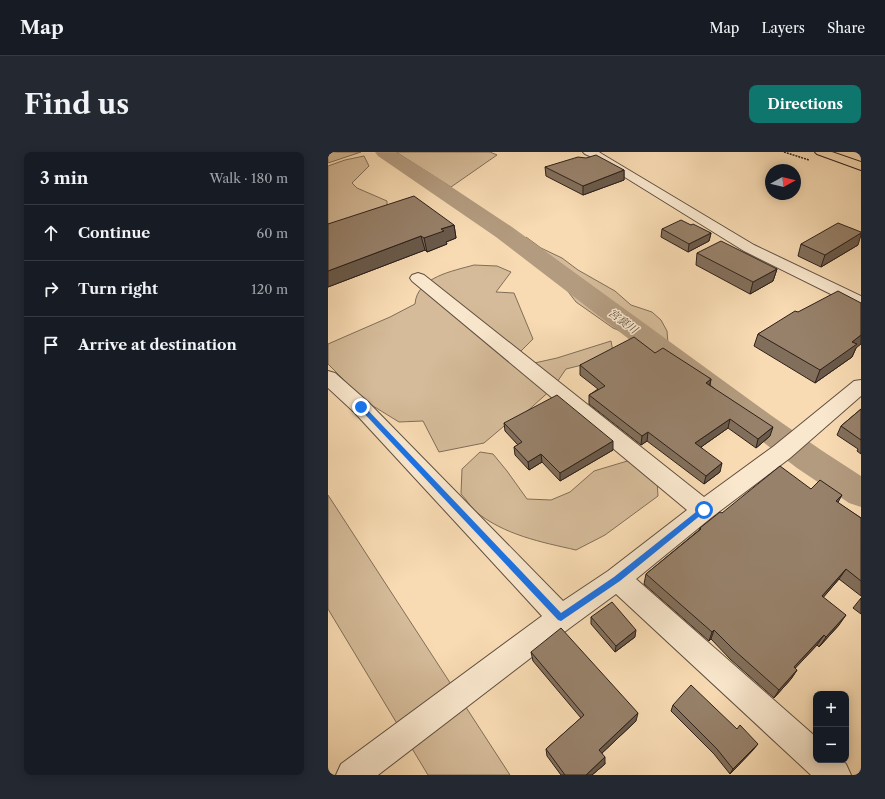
<!DOCTYPE html>
<html lang="en">
<head>
<meta charset="utf-8">
<style>
  body { margin:0; font-family:"Libre Caslon Text","Noto Serif JP",serif; background:#242831; color:#f1f3f6 }
  .controls { position:absolute; right:12px; bottom:12px; display:grid; overflow:hidden; border-radius:8px; box-shadow:0 2px 10px #0003 }
  .controls button { width:36px; height:36px; display:grid; place-items:center; padding:0; border:0; border-bottom:1px solid #363941; background:#171b24; color:#f1f3f6; font:20px sans-serif }
  .compass { position:absolute; left:437px; top:12px; width:36px; height:36px; border-radius:50%; background:#171b24; box-shadow:0 2px 10px #0003; rotate:82deg }
  .stop { position:absolute; width:12px; height:12px; margin:-9px; border:3px solid #1a73e8; border-radius:50%; background:#fff }
  .stop.end { background:#1a73e8; border-color:#fff; box-shadow:0 1px 4px #0008 }
  .list { margin:0; padding:0; list-style:none }
  h2 { display:flex; justify-content:space-between; align-items:center; height:52px; margin:0; padding:0 16px; font-size:17px }
  h2 small { font-size:13px; font-weight:400; color:#9ea1a6 }
  .list li { display:grid; grid-template-columns:26px 1fr auto; gap:12px; align-items:center; box-sizing:border-box; height:56px; padding:0 16px; border-top:1px solid #363941 }
  .list b { display:block; font-size:15px; white-space:nowrap }
  .list em { font-size:13px; font-style:normal; color:#9ea1a6 }
  .icon { flex:none; width:22px; height:22px; fill:none; stroke:currentColor; stroke-width:2; stroke-linecap:round; stroke-linejoin:round }
  .map { position:relative; flex:none; width:533px; height:623px; overflow:hidden; border-radius:8px }
  header { display:flex; align-items:center; gap:24px; box-sizing:border-box; height:56px; padding:0 20px; background:#171b24; border-bottom:1px solid #363941 }
  header strong { font-size:19px }
  nav { display:flex; gap:22px; margin-inline-start:auto; font-size:14px }
  .intro { display:flex; align-items:center; justify-content:space-between; box-sizing:border-box; height:96px; padding:0 24px }
  h1 { margin:0; font-size:28px }
  .button { padding:10px 18px; border-radius:8px; background:#0f766e; color:#fff; font-size:14px; font-weight:700 }
  main { display:flex; gap:24px; padding:0 24px }
  aside { flex:1; background:#171b24; border-radius:8px; box-shadow:0 2px 10px #0003 }
  .map>svg:first-child { display:block }
  .green { fill:#d5bb99; stroke:#816e5a }
  .lines { fill:none; stroke-linecap:round; stroke-linejoin:round }
  .river { fill:#b39b7f; fill-rule:evenodd }
  .minor-casing { stroke:#604f41; stroke-width:2 }
  .highway-casing { stroke:#2d201b; stroke-width:2 }
  .path { stroke:#2d201b; stroke-width:1.5; stroke-dasharray:2 1; stroke-linecap:butt }
  .minor { fill:#fae8ce; fill-rule:evenodd }
  .highway { fill:#f8dbb3; fill-rule:evenodd }
  .wall { fill:#826f5b; stroke:#2d201b }
  .shaded-wall { fill:#6a5a4a; stroke:#2d201b }
  .building { fill:#97816a; stroke:#2d201b }
  .route { fill:#1a73e8 }
  .labels { text-anchor:middle; stroke-width:3; stroke-linejoin:round; paint-order:stroke }
  .far-water-label { font-size:11px; font-style:italic; fill:#5c4b3e; stroke:#fae8ce }
</style>
</head>
<body>
<header>
<strong>Map</strong>
<nav><a>Map</a><a>Layers</a><a>Share</a></nav>
</header>
<div class="intro"><h1>Find us</h1><a class="button">Directions</a></div>
<main>
<aside>
<h2>3 min<small>Walk · 180 m</small></h2>
<ul class="list">
<li><svg class="icon" aria-label="ahead" viewBox="0 0 24 24"><path d="M12 20V5M6 11l6-6 6 6"/></svg><div><b>Continue</b></div><em>60 m</em></li>
<li><svg class="icon" aria-label="right" viewBox="0 0 24 24"><path d="M7 20v-9h11M14 6l5 5-5 5"/></svg><div><b>Turn right</b></div><em>120 m</em></li>
<li><svg class="icon" aria-label="arrive" viewBox="0 0 24 24"><path d="M6 21V4h12l-3 4 3 4H6"/></svg><div><b>Arrive at destination</b></div></li>
</ul>
</aside>
<div class="map">
<svg width="533" height="623" viewBox="0 0 533 623">
  <rect width="100%" height="100%" fill="#f8dbb3"/>
  <filter id="stains"><feTurbulence type="fractalNoise" baseFrequency=".005" numOctaves="4"/><feColorMatrix values="0 0 0 0 .2 0 0 0 0 .09 0 0 0 0 .02 0 0 0 .5 -.17"/></filter>
  <radialGradient id="worn" r=".72"><stop offset=".6" stop-color="#630" stop-opacity="0"/><stop offset="1" stop-color="#630" stop-opacity=".3"/></radialGradient>
  <path class="green" d="M0,0H33L0,11Z
    M68,0H162L169,3L123,35Z
    M36,4L41,14L24,31L29,36L59,49V58L0,77V14L17,8Z
    M198,85L213,96L234,106L250,118L287,139L303,153L324,160L333,168L339,179L340,191L314,188L285,176L248,150L225,120L185,97Z
    M146,113L169,114L183,120L168,140L186,141L205,187L191,201L202,212L229,206L283,189L286,205L238,217L225,236L195,263L182,269L156,291L111,300L95,269L71,270L37,249L0,212V192L62,165L87,152C89,125 125,119 146,113Z
    M152,300L165,302L179,319L199,347L223,348L242,340L266,319L306,307L329,328L330,344L277,383L248,398C213,390 176,383 147,359C142,354 138,347 133,342L134,317Z
    M0,343L182,623H100L0,457Z"/>
  <g class="lines">
    <path class="river" d="M47,0H68L107,24L184,75L444,264L493,298L533,324V355L521,351L469,316L168,85L50,4Z"/>
    <g class="minor-casing">
      <path id="minor" d="M255,0H271L274,2L426,93L533,144V155L527,154L416,99L266,6L257,2Z
        M90,121L96,123L376,345L446,294L526,229L533,228V244L462,306L384,365L308,427L488,585V608H514L518,612L523,623H483L288,442L243,475L50,623H8L13,612L214,464L26,260L0,236V219L7,221L40,250L235,449L280,419L359,358L84,129L82,126L84,123Z"/>
    </g>
    <g class="highway-casing">
      <path id="highway" d="M487,0H504L533,10V18L489,2Z"/>
    </g>
    <path class="path" d="M456,0L481,8"/>
    <use href="#minor" class="minor"/>
    <use href="#highway" class="highway"/>
  </g>
  <path class="wall" d="M217,15L296,18V28L255,43L218,24Z
    M0,72L126,73L128,86L118,90L119,92L99,100L97,98L0,135Z
    M363,73L383,81L381,89L360,100L333,85L334,77Z
    M473,92L530,93L493,115L470,104Z
    M369,101L449,117L445,129L422,142L368,113Z
    M470,160L528,196L524,205L487,231L426,194L430,182Z
    M327,201L383,227L382,233L442,284L428,296L400,276L373,295L392,320L376,332L319,289L313,293L261,252V243L270,237L252,223V213Z
    M533,257V302L529,299L530,297L509,283L513,274Z
    M176,271L285,298L232,329L214,310L201,318L187,303L186,295L190,293L177,279Z
    M483,337L510,351L533,366V444L511,427L495,445L511,473L491,495L489,493L467,516L469,518L463,527L446,546L402,507L383,487L381,489L316,432L318,422L371,378L372,376L394,361Z
    M533,446V462L525,456Z
    M263,465L307,485L287,500L263,472Z
    M203,500L308,569L274,601L277,612L264,623H233L219,604L218,597L253,566L205,509Z
    M345,553L426,597L402,622L386,602L343,559Z"/>
  <path class="shaded-wall" d="M296,18V28L255,43V34Z
    M126,73L128,86L118,90L119,92L99,100L96,86L113,77Z
    M383,81L381,89L360,100L361,92Z
    M533,81V83L530,93L493,115L497,103Z
    M93,84L97,98L0,135V119Z
    M449,117L445,129L422,142L425,130Z
    M533,183V192L528,196L524,205L487,231L492,218L524,190Z
    M383,227L381,236L378,231Z
    M402,267L400,276L366,300L367,291Z
    M445,275L442,284L428,296L430,287Z
    M320,280L319,289L313,293L314,284Z
    M285,289V298L232,329V321Z
    M213,302L214,310L201,318L200,310Z
    M394,311L392,320L376,332L378,324Z
    M514,343L508,354V349Z
    M518,417L511,427L488,454L494,444Z
    M518,463L511,473L491,495L498,485Z
    M308,478L307,485L287,500L288,494Z
    M386,478L383,487L381,489L384,480Z
    M496,483L489,493L460,524L466,515Z
    M469,518L463,527L446,546L451,538Z
    M310,561L308,569L271,604V598Z
    M430,592L426,597L402,622L405,617Z
    M277,605V612L264,623H258Z"/>
  <path class="building" d="M268,3L296,18L255,34L217,15L250,5L258,6Z
    M86,44L126,73L113,77L116,79L96,86L93,84L0,119V72Z
    M353,68L363,73L365,72L383,81L361,92L334,77Z
    M510,71L533,80V81L497,103L473,92Z
    M393,89L449,117L425,130L369,101Z
    M510,139L533,151V183L524,190L529,192L492,218L430,182L467,159L470,160Z
    M306,185L327,201L335,196L383,227L378,231L445,275L430,287L402,267L367,291L394,311L378,324L320,280L314,284L261,243L277,234L252,213Z
    M229,243L285,289L232,321L213,302L200,310L186,295L194,290L176,271Z
    M533,257V288L513,274Z
    M452,314L483,337L492,328L514,343L508,349L533,366V429L518,417L494,444L518,463L498,485L496,483L466,515L469,518L451,538L406,498L386,478L384,480L318,422L373,377L372,376L392,360L394,361Z
    M284,450L308,478L288,494L263,465Z
    M233,476L310,561L271,598L277,605L258,623H237L218,597L256,563L203,500Z
    M363,533L409,577L412,573L430,592L405,617L389,597L345,553Z"/>
  <path class="route" d="M31,253H35L233,461L286,425L373,356L376,355L379,358L292,429L233,469L230,468L31,256Z"/>
  <g class="labels">
    <g class="far-water-label">
      <text transform="translate(295 169) rotate(37)" y="4">宮裏川</text>
    </g>
  </g>
  <rect width="100%" height="100%" filter="url(#stains)"/>
  <rect width="100%" height="100%" fill="url(#worn)"/>
</svg>
<div class="controls">
<button>+</button>
<button>−</button>
</div>
<svg class="compass" viewBox="-18 -18 36 36"><path d="M0-13l5 13h-10z" fill="#e53935"/><path d="M0 13l5-13h-10z" fill="#9ea1a6"/></svg>
<div class="stop" style="left:376px;top:358px"></div>
<div class="stop end" style="left:33px;top:255px"></div>
</div>
</main>
</body>
</html>
